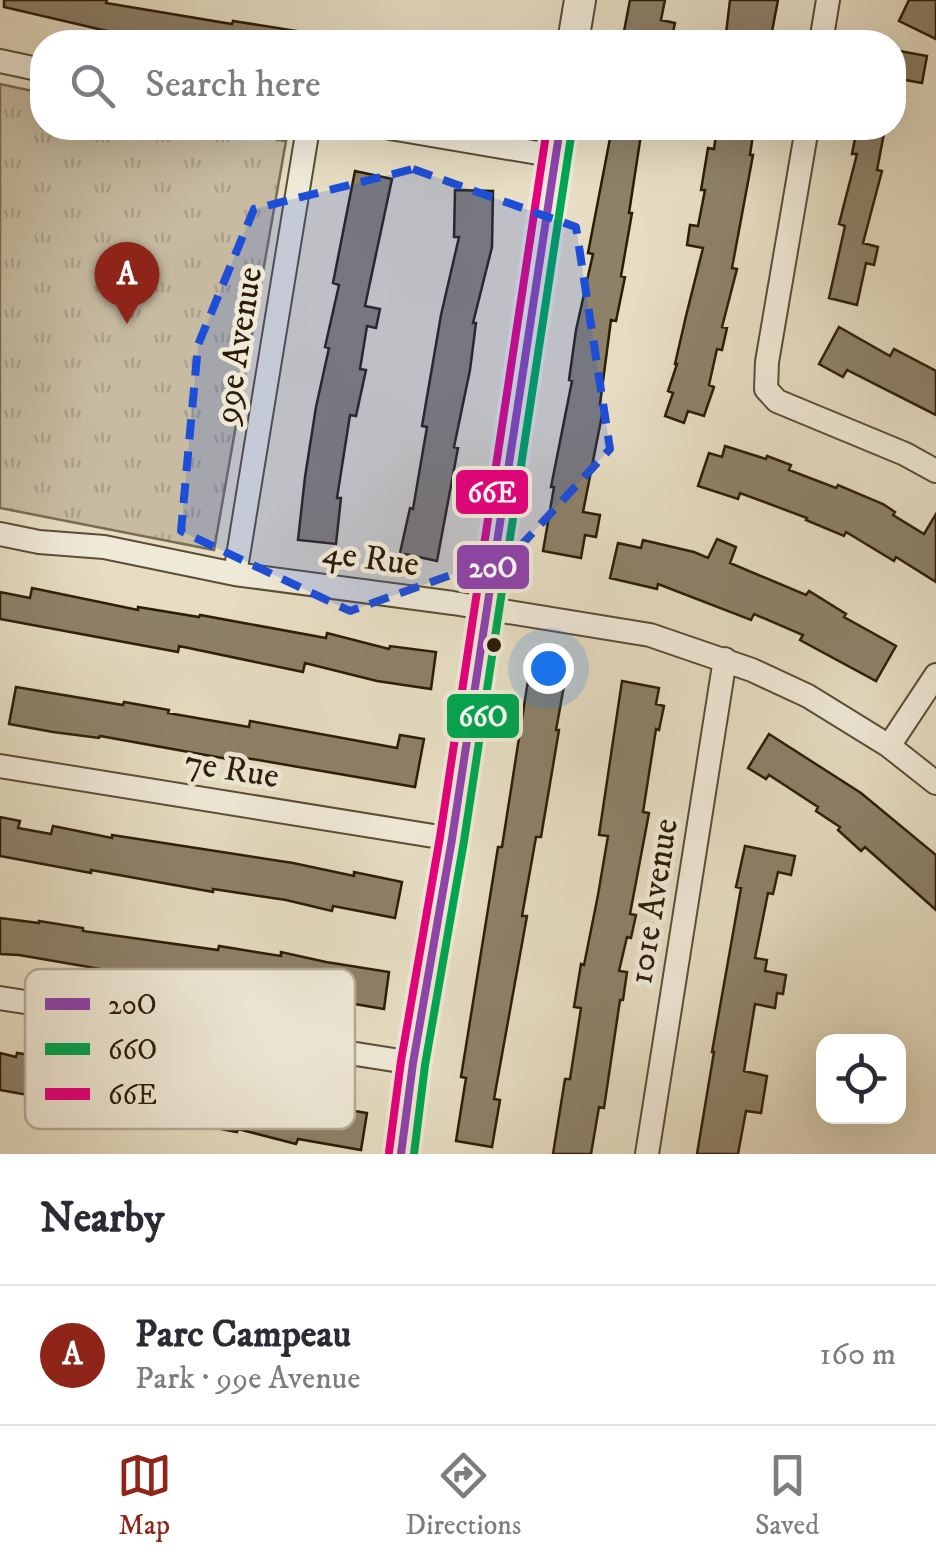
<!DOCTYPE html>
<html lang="en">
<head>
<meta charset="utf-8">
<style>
  body { margin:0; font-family:"IM FELL DW Pica",serif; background:#f7f7f7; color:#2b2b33 }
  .controls { position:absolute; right:30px; bottom:30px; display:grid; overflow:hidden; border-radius:20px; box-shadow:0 10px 40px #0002 }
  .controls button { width:90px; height:90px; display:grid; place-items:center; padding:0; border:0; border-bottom:2px solid #e1e1e2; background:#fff; color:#2b2b33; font:50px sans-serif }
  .you { position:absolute; left:548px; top:668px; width:35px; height:35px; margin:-25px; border:8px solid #fff; border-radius:50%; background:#1a73e8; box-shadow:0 0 0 15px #1a73e833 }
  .badge { display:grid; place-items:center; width:65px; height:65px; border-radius:50%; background:#8f2418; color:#fff; font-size:32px; font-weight:700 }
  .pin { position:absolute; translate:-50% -82px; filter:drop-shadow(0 2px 5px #0008) }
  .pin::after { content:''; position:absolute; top:52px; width:35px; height:30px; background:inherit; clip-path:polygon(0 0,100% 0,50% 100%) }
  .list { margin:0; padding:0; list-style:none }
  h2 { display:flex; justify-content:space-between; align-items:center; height:130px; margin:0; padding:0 40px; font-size:42px }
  h2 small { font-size:32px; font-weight:400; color:#7c7c81 }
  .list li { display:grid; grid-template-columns:65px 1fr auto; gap:30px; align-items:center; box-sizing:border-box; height:140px; padding:0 40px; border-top:2px solid #e1e1e2 }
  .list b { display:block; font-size:38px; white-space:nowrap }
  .list p { margin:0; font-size:32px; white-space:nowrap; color:#7c7c81 }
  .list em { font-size:32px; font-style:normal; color:#7c7c81 }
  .icon { flex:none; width:55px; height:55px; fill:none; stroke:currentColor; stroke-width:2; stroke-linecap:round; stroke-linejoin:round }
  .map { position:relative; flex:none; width:936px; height:1154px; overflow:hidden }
  .search { position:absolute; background:#fff; box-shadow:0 10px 40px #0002; left:30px; right:30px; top:30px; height:110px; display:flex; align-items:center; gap:25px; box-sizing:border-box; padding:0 35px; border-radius:40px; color:#7c7c81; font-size:38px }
  .sheet { height:270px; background:#fff }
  nav { display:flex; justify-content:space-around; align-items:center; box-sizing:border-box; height:140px; border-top:2px solid #e1e1e2; background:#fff; font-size:28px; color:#7c7c81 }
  nav a { display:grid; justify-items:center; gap:5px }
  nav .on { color:#8f2418 }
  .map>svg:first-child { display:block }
  .park { fill:url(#park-tufts); stroke:#7a6c55; stroke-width:2.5 }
  .building { fill:#8d8169; stroke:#2d1d08; stroke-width:2.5 }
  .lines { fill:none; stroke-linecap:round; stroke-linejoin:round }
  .minor-casing { stroke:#5b4d36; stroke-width:26 }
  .tertiary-casing { stroke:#5b4d36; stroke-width:34 }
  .minor { stroke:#efe9d7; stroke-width:22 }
  .tertiary { stroke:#efe9d7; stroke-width:30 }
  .bus-1-casing { stroke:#efe9d7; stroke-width:15 }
  .bus-2-casing { stroke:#efe9d7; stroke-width:15 }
  .bus-3-casing { stroke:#efe9d7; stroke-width:15 }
  .bus-1 { stroke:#8e44ad; stroke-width:8 }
  .bus-2 { stroke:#00a651; stroke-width:8 }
  .bus-3 { stroke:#e5007d; stroke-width:8 }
  .marked { fill:#1d4ed8; fill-opacity:0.2; stroke:#1d4ed8; stroke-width:8; stroke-dasharray:20 12; stroke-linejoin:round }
  .bus-dot { fill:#2d1d08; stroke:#efe9d7; stroke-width:4 }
  .labels { text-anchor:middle; stroke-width:9; stroke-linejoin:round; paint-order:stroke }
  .street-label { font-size:35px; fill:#2d1d08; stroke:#efe9d7 }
  .key { fill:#efe9d7; stroke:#b5ac99; stroke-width:2.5 }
  .key-label { font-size:28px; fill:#2d1d08 }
  .line-badge { stroke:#efe9d7; stroke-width:4 }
  .badge-label { font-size:28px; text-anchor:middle; font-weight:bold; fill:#fff }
</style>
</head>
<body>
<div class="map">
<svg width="936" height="1154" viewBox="0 0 936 1154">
  <defs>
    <pattern id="park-tufts" width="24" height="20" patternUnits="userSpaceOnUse" patternTransform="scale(2.5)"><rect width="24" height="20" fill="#c7bca2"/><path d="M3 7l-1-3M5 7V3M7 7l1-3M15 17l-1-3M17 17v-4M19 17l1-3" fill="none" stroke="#aba18a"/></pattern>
  </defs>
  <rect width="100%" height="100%" fill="#e6ddc2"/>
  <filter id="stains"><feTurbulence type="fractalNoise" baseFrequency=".002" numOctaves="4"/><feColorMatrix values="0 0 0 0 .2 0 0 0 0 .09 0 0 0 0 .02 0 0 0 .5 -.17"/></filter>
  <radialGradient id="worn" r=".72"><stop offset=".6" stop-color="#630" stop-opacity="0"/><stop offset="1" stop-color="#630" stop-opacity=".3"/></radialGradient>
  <path class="park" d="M0,84L42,93V128H218L286,141L214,550L0,508Z"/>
  <path class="building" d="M4,0H107L106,3L232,24L233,21L303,32V42H119L120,34L4,7Z
    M630,0H665L661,20L675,23L671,42H622Z
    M730,0H778L770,42H725Z
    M909,0H936V39L899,21Z
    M894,50L927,56L922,83L894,78Z
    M612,128H642L629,213H632L621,276L625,277L616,321L611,320L600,404L604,405L583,512L600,515L596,537L585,535L581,558L543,551L554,487H551L572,381L569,380L576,330L593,254L588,253Z
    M717,128H754L750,155H753L732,268L737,269L722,327L727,328L722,350L717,349L709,385L714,387L704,416L688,411L684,423L665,416L673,393L668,391L677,364H675L686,316L703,248L687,245L690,225L698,226L705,190H701L708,148L714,149Z
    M857,128H885L877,170L882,171L863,243L878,247L874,265L866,263L857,305L829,298L845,226L839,224L857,154H852Z
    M355,171L392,179L365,306L380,309L376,328L367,326L360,369L366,370L356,416L350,415L337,498H341L336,544L298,540L305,477L316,407L329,348L325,347L339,285L333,283Z
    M455,190L493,191L492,247L473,323H476L470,370L454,447L458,448L437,561L400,553L410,508L413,509L427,427L422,426L441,315L459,237H454Z
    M839,327L890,356L894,349L936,371V415L847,370L843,377L819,364Z
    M725,446L766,459L767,456L791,465L789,470L836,488L838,485L883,504L895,512L893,515L924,534L936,514V582L896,557L894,561L846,532L844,536L806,520L807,518L740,493L738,499L698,486L709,453L722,457Z
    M717,539L736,547L730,563L806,595L809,591L846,614L844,617L896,646L876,681L800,640L803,635L754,614L751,620L658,584L657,589L610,578L618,543L641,548L643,540L694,552L708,558Z
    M32,588L138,610V607L199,617L200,615L326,638L327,633L389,649L390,646L436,652L431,689L377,681L305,663L303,672L179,646L178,652L0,619V592L30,598Z
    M531,661L562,667L560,674L566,675L556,730H559L541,837H536L522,916H527L494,1099L500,1100L492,1147L456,1141L466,1078L461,1077L498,847H502Z
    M622,681L659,688L656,704L664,706L659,730L656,729L643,812L649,813L630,914L636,915L631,938L627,937L619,971L627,972L623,1000H620L604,1108L599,1107L591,1154H553L565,1079H570L581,1008L574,1007L581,964L584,965L598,895L608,836L599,835Z
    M16,687L123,705L124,702L169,710L168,713L249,727L250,721L397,748L400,735L424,739L415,787L229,755L228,759L100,736L99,738L53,732L9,724Z
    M769,734L861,793L936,855V910L865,847L861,851L838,830L840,827L816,811L818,807L769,775L766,779L748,768Z
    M0,817L20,821L18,828L51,834L53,826L112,838V835L293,863L354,876V872L402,882L395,918L333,906L332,911L286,900L213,889V892L91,870V873L0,856Z
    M745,846L795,856L791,875L778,872L773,894L768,893L755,958L767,960L765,971L786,975L783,994L777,993L775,1008L755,1004L744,1071L767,1076L761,1113L746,1111L738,1154H697L714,1052H712L741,888L736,887Z
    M0,918L39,923V921L83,928V931L218,950L219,946L281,956V952L326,962L389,972L384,1009L261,988L199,980V986L19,955L0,954Z
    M0,1053L16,1057L17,1053L77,1062L137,1076L138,1073L183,1080V1083L283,1103L285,1095L307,1101V1103L367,1113L361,1150L298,1139L296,1144L238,1129L237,1132L189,1123L190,1120L135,1112L57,1095L56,1100L0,1090Z"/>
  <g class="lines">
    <g class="minor-casing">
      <path id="minor" d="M821,42L828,0
        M0,61L42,70
        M390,128L556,156
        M807,128L767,362L766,389L777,401L905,454L936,471
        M0,534L39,542L104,547L235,574L453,603L650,635L752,670L808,696L889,746L936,783
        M235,574L308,128
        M889,746L936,675
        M0,766L452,839
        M0,998L413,1063
        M647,1154L725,659"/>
    </g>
    <g class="tertiary-casing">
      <path id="tertiary" d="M573,42L580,0
        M401,1154L413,1063L452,839L560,128"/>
    </g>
    <use href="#minor" class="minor"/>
    <use href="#tertiary" class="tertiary"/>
    <g class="bus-1-casing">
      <path id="bus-1" d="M401,1154L413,1063L452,839L560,128"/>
    </g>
    <g class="bus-2-casing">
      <path id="bus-2" d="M414,1154L425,1065L464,841L572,130"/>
    </g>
    <g class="bus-3-casing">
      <path id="bus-3" d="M389,1152L401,1061L440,837L547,128"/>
    </g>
    <use href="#bus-1" class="bus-1"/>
    <use href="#bus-2" class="bus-2"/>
    <use href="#bus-3" class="bus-3"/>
  </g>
  <path class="marked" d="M413,169L576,227L610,449L515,552L350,611L181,531L198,345L254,209Z"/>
  <circle class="bus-dot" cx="494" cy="645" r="9"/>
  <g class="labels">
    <g class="street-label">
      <text transform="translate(237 345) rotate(-81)" y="12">99e Avenue</text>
      <text transform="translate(371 557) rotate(8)" y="12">4e Rue</text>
      <text transform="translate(232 768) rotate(9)" y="12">7e Rue</text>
      <text transform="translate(652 901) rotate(-81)" y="12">101e Avenue</text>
    </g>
  </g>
  <rect x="25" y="969" width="330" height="160" rx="15" class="key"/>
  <rect x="45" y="998" width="45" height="12" fill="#8e44ad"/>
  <rect x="45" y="1043" width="45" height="12" fill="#00a651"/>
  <rect x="45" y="1088" width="45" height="12" fill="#e5007d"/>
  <g class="key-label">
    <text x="108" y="1014">20O</text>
    <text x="108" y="1059">66O</text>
    <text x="108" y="1104">66E</text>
  </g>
  <g class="line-badge">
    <rect x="454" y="468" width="76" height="48" rx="10" fill="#e5007d"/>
    <rect x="455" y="543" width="76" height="48" rx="10" fill="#8e44ad"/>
    <rect x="445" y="692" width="76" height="48" rx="10" fill="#00a651"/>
  </g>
  <g class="badge-label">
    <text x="492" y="502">66E</text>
    <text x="493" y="577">20O</text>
    <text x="483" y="726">66O</text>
  </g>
  <rect width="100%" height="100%" filter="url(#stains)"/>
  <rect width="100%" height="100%" fill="url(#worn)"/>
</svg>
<div class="controls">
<button><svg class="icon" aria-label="locate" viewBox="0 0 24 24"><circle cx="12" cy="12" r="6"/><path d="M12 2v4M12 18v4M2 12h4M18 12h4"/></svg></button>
</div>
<div class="you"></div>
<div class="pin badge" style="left:127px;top:324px">A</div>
<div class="search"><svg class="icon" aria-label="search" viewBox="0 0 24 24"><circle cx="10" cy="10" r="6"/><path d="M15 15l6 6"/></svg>Search here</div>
</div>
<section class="sheet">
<h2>Nearby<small></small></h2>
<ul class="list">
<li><span class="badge">A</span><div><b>Parc Campeau</b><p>Park · 99e Avenue</p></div><em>160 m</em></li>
</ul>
</section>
<nav>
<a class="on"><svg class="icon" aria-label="map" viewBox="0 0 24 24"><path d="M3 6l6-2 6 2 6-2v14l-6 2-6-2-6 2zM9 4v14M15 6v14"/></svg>Map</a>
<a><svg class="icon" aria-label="directions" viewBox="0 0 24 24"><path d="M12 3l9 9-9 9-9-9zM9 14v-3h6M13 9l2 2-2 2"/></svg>Directions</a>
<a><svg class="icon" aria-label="saved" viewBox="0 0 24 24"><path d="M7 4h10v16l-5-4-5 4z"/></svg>Saved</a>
</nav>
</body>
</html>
